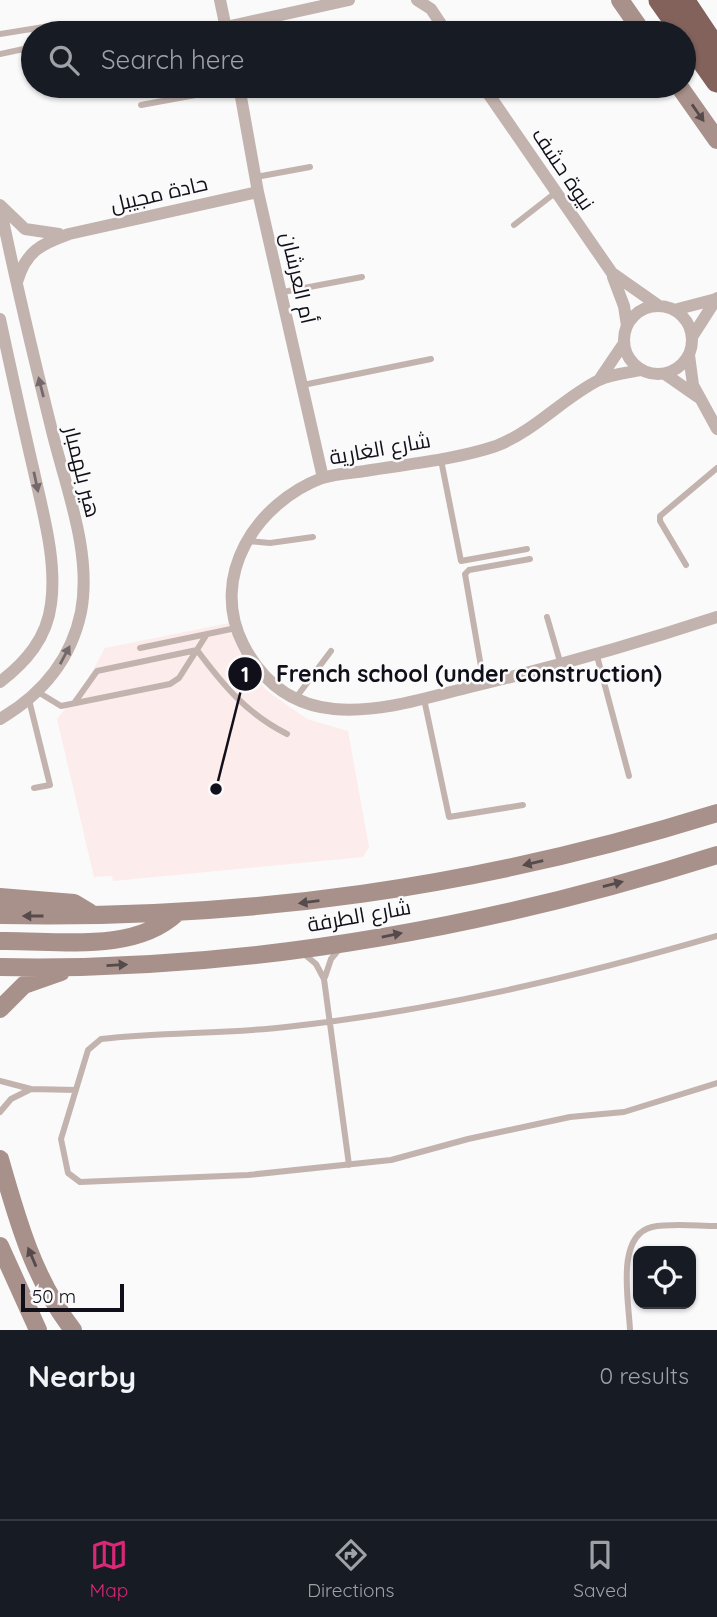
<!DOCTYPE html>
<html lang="en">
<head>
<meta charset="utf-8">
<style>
  body { margin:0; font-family:Quicksand,Cairo,sans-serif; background:#20242c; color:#f1f3f6 }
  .controls { position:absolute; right:21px; bottom:21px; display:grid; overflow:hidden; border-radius:14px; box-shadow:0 2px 5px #0004 }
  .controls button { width:63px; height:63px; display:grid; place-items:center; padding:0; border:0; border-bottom:2px solid #363941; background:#171b24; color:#f1f3f6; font:35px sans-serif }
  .scale { position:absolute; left:21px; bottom:18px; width:103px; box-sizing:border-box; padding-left:7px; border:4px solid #110f1a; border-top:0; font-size:19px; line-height:24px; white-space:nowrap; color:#110f1a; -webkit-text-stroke:5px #fafafa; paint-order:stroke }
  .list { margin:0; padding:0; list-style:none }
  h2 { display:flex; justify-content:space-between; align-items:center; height:91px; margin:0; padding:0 28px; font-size:30px }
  h2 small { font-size:23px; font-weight:400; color:#9ea1a6 }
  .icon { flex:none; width:38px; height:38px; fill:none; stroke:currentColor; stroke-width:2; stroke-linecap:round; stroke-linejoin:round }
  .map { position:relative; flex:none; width:717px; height:1330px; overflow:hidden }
  .search { position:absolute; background:#171b24; box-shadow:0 2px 5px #0004; left:21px; right:21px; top:21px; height:77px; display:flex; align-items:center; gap:18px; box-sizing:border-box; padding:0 24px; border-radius:38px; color:#9ea1a6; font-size:26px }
  .sheet { height:189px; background:#171b24 }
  nav { display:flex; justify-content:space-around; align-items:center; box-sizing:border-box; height:98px; border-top:2px solid #363941; background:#171b24; font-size:19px; color:#9ea1a6 }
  nav a { display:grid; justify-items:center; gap:4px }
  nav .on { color:#db2777 }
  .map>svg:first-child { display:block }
  .education { fill:#fdecec }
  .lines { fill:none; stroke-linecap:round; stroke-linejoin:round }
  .lane { stroke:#c3b3af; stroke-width:6 }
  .street { stroke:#c3b3af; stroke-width:12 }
  .secondary { stroke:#a8918a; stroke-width:18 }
  .highway { stroke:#82625a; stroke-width:23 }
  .oneway { fill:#554a4c }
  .oneway2 { fill:#73696c }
  .labels { text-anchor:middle; stroke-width:5; stroke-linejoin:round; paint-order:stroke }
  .street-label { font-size:21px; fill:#110f1a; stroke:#fafafa }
  .leader { fill:none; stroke:#110f1a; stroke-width:2.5 }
  .callout-dot { fill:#110f1a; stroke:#fafafa; stroke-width:2.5 }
  .mark-label { font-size:21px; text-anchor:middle; font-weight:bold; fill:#fff }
  .callout-label { font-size:23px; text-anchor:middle; font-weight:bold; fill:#110f1a; stroke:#fafafa; stroke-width:5; stroke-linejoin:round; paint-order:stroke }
</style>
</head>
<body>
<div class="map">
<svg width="717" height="1330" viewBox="0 0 717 1330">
  <rect width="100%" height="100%" fill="#fafafa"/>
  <path class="education" d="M229,623L238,649L266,690L307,719L348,731L369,847L363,857L113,881L112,876L94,877L57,719L86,683L105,648Z"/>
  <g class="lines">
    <path class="lane" d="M0,34L56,25
      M0,54L33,47
      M141,105L239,87
      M256,177L310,167
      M514,225L555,193
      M283,292L362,277
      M303,385L431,359
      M441,460L461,561L527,549
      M247,541L270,543L313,537
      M686,565L660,521V516L717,468
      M547,617L561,665
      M140,648L236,628
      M597,656L629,776
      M484,684L465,574L469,570L530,559
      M38,692L61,706L170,684L179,678L207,634
      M295,699L331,651
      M424,699L449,817L523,805
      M29,700L50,785L34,788
      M75,702L97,671L197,650C223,685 247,714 287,734
      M717,936C576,977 433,1011 286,1027C225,1034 162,1032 101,1039L88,1050L61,1139L68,1173L80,1182L248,1175L391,1160L468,1139L570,1117L624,1112L717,1083
      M303,953L316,964L324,979L349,1165
      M325,977L331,959L341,947
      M0,1081L31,1089L76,1090
      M0,1112L11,1099L29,1090
      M630,1330C629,1302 615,1236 652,1227C671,1223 697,1226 717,1226"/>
    <path class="street" d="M220,0L227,33
      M417,0L431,9L447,33
      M226,27L349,0
      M239,86L258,192L323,478
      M483,86L612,273L659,306
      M0,205L25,229L59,234
      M0,206C16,283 34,359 53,435C67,491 92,554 81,612C71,660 41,695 0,719
      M613,277L624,306L627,326
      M17,282C26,251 41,244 69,234L258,192
      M624 340a34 34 0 1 1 68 0a34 34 0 1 1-68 0Z
      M674,310L716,299
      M0,319C11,370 22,421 34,472C43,513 57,561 51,604C47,638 26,662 0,682
      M692,337L717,298
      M689,355L693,385L717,429
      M641,370C628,373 612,374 599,380C563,398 535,431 496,446C454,460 407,464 365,471C351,473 335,474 322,478C256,503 209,576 243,644C262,682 291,705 334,709C380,713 426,698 470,687C554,667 635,644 717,617
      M665,374L698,397
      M599,380L624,343"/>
    <path class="secondary" d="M620,0L643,33
      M679,86L717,140
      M0,897L74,903L89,912
      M0,915C249,920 480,887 717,813
      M0,941C57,940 133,954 177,913
      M0,967C243,972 486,928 717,855
      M0,1009L24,985L61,972
      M0,1159C17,1219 34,1280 73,1330
      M0,1246L38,1330"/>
    <path class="highway" d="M660,0L717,81
      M683,0L717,51"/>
  </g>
  <defs><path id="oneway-solid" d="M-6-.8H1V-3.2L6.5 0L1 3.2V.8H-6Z" transform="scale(1.75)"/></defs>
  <g class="oneway">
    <use href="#oneway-solid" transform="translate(698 113) rotate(55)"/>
    <use href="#oneway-solid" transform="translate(533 863) rotate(167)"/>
    <use href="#oneway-solid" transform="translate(613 884) rotate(-14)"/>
    <use href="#oneway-solid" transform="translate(309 902) rotate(173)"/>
    <use href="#oneway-solid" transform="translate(33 916) rotate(-180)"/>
    <use href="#oneway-solid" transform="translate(392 935) rotate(-12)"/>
    <use href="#oneway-solid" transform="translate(117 965) rotate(-3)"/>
    <use href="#oneway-solid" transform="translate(32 1257) rotate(-113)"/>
  </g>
  <g class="oneway2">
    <use href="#oneway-solid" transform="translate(41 387) rotate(-104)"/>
    <use href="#oneway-solid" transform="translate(36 482) rotate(78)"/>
    <use href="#oneway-solid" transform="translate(65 655) rotate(-62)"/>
  </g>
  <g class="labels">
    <g class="street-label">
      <text transform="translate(563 169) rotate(56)" y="7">نيوة حشف</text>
      <text transform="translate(159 194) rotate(-13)" y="7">حادة مجيبل</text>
      <text transform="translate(298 278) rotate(77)" y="7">أم العرشان</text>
      <text transform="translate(380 449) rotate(-10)" y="7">شارع الغارية</text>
      <text transform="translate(82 472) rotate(76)" y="7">هير بلهمبار</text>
      <text transform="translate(359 916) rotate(-10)" y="7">شارع الطرفة</text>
    </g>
  </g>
  <path class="leader" d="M216 789L245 674"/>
  <g class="callout-dot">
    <circle cx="216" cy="789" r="7"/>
    <circle cx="245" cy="674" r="18"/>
  </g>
  <g class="mark-label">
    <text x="245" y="682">1</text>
  </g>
  <g class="callout-label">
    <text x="469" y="682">French school (under construction)</text>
  </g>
</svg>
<div class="controls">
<button><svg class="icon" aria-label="locate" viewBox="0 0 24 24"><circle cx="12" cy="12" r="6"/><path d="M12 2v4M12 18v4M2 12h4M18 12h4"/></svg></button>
</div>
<div class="scale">50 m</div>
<div class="search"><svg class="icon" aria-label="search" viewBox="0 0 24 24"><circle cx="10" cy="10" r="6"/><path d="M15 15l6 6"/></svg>Search here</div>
</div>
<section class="sheet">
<h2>Nearby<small>0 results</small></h2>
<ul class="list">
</ul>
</section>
<nav>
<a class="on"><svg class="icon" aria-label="map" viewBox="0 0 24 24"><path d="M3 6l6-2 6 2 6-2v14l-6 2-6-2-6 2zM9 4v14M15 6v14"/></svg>Map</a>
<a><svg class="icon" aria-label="directions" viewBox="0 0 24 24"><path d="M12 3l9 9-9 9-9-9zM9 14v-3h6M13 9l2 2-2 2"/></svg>Directions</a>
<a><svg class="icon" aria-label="saved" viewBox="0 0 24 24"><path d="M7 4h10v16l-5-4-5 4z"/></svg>Saved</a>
</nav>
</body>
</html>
